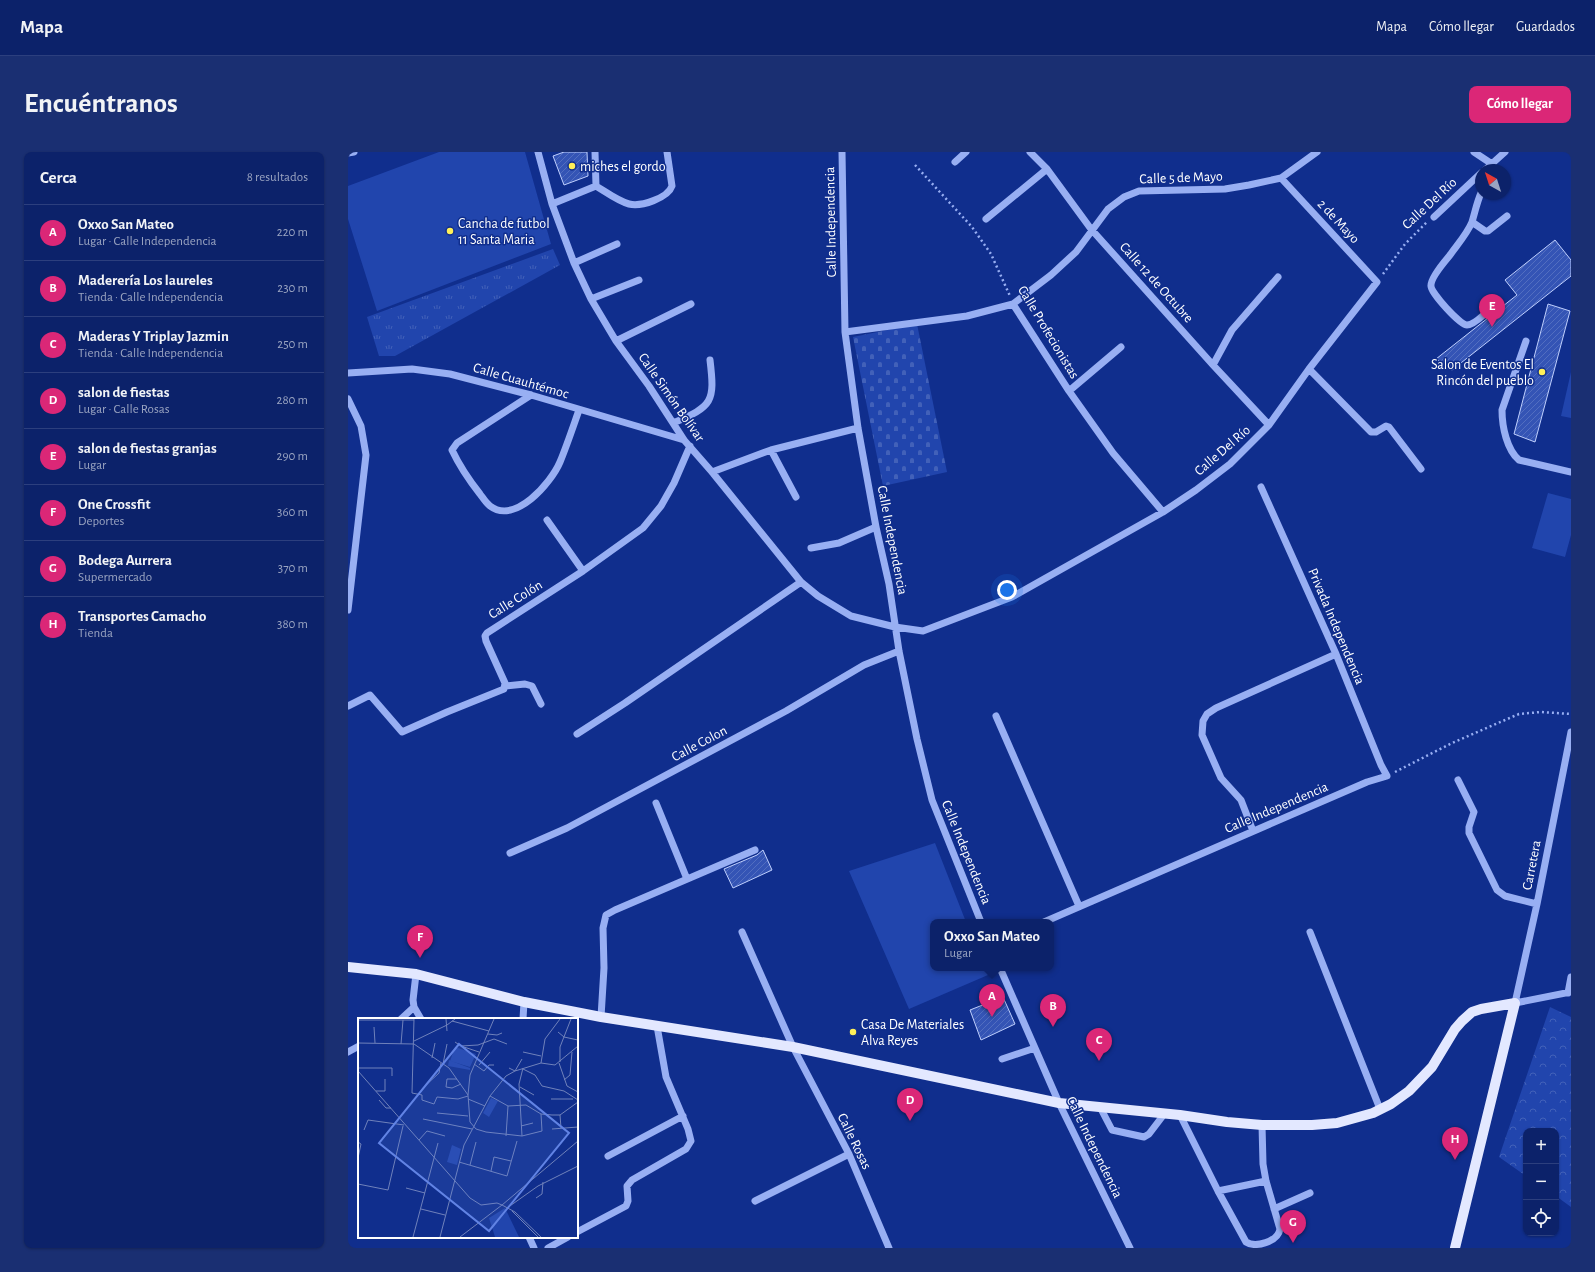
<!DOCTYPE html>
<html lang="es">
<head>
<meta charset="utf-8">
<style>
  body { margin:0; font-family:"Alegreya Sans",sans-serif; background:#1a2f72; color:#f1f3f6 }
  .controls { position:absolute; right:12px; bottom:12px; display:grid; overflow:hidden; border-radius:8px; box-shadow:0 1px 3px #0004 }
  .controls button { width:36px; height:36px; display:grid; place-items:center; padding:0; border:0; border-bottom:1px solid #2c3f7e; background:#0c226a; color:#f1f3f6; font:20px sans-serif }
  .compass { position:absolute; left:1127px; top:12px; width:36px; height:36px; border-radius:50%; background:#0c226a; box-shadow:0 1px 3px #0004; rotate:321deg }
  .you { position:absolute; left:659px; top:438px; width:14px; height:14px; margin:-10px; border:3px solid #fff; border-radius:50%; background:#1a73e8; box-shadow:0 0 0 6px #1a73e833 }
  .badge { display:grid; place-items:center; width:26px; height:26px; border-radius:50%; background:#db2777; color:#fff; font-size:13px; font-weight:700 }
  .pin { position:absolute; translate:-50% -33px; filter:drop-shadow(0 1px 2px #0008) }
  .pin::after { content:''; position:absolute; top:21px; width:14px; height:12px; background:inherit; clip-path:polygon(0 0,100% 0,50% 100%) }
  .popup { position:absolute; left:582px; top:767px; width:124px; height:52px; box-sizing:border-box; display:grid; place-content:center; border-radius:8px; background:#0c226a; filter:drop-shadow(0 1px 3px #0005); font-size:13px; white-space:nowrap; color:#9aa4c1 }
  .popup b { font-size:15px; color:#f1f3f6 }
  .popup::after { content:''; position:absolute; left:50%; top:100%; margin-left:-8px; border:8px solid transparent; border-top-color:#0c226a }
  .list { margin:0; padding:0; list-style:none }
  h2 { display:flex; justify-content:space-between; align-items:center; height:52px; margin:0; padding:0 16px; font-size:17px }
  h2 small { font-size:13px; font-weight:400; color:#9aa4c1 }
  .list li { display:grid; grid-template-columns:26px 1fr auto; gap:12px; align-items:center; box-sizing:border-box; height:56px; padding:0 16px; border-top:1px solid #2c3f7e }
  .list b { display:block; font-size:15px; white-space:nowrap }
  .list p { margin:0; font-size:13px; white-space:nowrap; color:#9aa4c1 }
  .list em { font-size:13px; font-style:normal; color:#9aa4c1 }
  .icon { flex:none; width:22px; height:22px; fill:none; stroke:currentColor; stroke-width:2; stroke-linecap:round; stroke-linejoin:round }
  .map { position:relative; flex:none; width:1223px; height:1096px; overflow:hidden; border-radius:8px }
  header { display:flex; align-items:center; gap:24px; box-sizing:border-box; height:56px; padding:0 20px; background:#0c226a; border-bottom:1px solid #2c3f7e }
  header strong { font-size:19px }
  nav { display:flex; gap:22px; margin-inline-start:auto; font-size:14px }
  .intro { display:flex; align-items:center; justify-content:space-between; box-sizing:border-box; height:96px; padding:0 24px }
  h1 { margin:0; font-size:28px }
  .button { padding:10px 18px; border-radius:8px; background:#db2777; color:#fff; font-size:14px; font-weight:700 }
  main { display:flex; gap:24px; padding:0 24px }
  aside { flex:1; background:#0c226a; border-radius:8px; box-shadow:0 1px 3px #0004 }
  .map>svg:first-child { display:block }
  .grass { fill:#2145ad }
  .forest { fill:url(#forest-crowns) }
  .cemetery { fill:url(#cemetery-stones) }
  .park { fill:url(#park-tufts) }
  .building { fill:url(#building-hatch); stroke:#bfcffd }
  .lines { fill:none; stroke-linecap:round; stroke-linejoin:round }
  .path { stroke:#98aff3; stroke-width:2.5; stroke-dasharray:2 3; stroke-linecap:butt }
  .minor { stroke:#98aff3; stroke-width:7 }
  .major { stroke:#e3e8ff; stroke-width:10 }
  .poi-dot { fill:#fff059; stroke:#102e8d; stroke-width:1.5 }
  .labels { text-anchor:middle; stroke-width:3; stroke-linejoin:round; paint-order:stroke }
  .poi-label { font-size:14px; fill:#fff; stroke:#102e8d; text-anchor:start }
  .street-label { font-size:14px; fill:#fff; stroke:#102e8d }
  .inset-road { fill:none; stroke:#7082bb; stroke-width:1 }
  .view { fill:#6183e4; fill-opacity:0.15; stroke:#6183e4; stroke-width:2 }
  .inset-edge { fill:none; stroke:#fff; stroke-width:2 }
</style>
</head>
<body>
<header>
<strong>Mapa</strong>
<nav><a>Mapa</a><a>Cómo llegar</a><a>Guardados</a></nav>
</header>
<div class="intro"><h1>Encuéntranos</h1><a class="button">Cómo llegar</a></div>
<main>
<aside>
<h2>Cerca<small>8 resultados</small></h2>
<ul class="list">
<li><span class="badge">A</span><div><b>Oxxo San Mateo</b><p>Lugar · Calle Independencia</p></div><em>220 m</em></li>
<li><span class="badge">B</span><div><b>Maderería Los laureles</b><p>Tienda · Calle Independencia</p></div><em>230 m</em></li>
<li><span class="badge">C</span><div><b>Maderas Y Triplay Jazmin</b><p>Tienda · Calle Independencia</p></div><em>250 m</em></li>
<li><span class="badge">D</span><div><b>salon de fiestas</b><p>Lugar · Calle Rosas</p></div><em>280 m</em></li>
<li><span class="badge">E</span><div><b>salon de fiestas granjas</b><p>Lugar</p></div><em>290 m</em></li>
<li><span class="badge">F</span><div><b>One Crossfit</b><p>Deportes</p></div><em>360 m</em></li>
<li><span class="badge">G</span><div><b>Bodega Aurrera</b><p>Supermercado</p></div><em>370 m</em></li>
<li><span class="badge">H</span><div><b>Transportes Camacho</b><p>Tienda</p></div><em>380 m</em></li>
</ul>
</aside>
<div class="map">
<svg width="1223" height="1096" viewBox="0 0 1223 1096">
  <defs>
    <pattern id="forest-crowns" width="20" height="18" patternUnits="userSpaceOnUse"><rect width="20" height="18" fill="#2145ad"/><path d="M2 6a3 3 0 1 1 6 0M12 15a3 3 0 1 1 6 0" fill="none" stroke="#4261b9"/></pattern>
    <pattern id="cemetery-stones" width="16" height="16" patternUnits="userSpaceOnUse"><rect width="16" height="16" fill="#2145ad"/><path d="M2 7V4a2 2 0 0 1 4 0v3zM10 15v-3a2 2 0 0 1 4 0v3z" fill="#4261b9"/></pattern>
    <pattern id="park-tufts" width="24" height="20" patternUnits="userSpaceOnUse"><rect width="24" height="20" fill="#2145ad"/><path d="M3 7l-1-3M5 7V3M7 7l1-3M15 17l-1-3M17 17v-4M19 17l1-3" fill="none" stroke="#4261b9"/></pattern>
    <pattern id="building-hatch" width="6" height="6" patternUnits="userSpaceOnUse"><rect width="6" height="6" fill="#3454b5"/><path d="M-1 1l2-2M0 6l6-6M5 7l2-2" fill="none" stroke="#526ec0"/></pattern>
  </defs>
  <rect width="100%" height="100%" fill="#102e8d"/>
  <path class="grass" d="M91,0H177L203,92L29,159L0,67V34Z
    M1223,220V266L1213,264Z
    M1200,341L1223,347V383L1217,405L1184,396Z
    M587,691L618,770H585V816H637L640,823L561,857L501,719Z"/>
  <path class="forest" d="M1202,855L1223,865V1055L1208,1044V979H1178V1024L1151,1005Z"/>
  <path class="cemetery" d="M569,172L599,320L535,334L505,185Z"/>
  <path class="park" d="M205,97L212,113L47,204H31L19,165Z"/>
  <path class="building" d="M216,0H239L240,24L216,33L205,4Z
    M1207,88L1223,108V124L1104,218L1088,207L1169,143L1157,128Z
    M1200,152L1222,159L1187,290L1166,282Z
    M415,698L424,718L385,736L376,717L409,703Z
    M655,845L667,872L633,888L622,858Z"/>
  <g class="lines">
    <path class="path" d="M567,13L624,75L643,102L662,144
      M1035,122L1057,92L1079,70
      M1047,620L1104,591L1171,562L1193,560L1223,562"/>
    <path class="minor" d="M190,0L204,52L226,111L243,147L268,189L301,234L336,288L364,320L453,430L470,444L503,464L547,475L575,479L664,445L815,360L848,338L882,312L921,273L961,217L1029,130L933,26
      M247,0L248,34
      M494,0L497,180L510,276L528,375L541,432L551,499L569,587L584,648L633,770
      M682,0L699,17L743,77L865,213L921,273
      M1126,0L1144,12L1142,18
      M0,1L6,0
      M607,10L618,0
      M1137,18L1157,0
      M248,34C258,40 270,49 281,52C293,55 320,46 324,34L319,0
      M1133,41C1129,50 1127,60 1124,70C1119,82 1109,93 1102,103C1097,109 1082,126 1083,134C1083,141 1112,173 1119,173C1126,173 1134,164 1139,160
      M204,52L248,34
      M1086,65L1133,21
      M638,67L699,17
      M1124,70L1137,79H1140L1159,64
      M226,111L269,92
      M243,147L291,128
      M665,152L721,239L765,301L815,360
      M497,180L619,164L665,152L703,123L728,100L760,57L776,45L791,39L877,37L901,33L933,26L969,0
      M268,189L343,152
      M1178,189L1154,258C1154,275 1159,298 1171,308L1223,320
      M865,213L884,178L930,125
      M961,217L1023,280H1028L1038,274L1041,275L1073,317
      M0,221L64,217L102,222L183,243L336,288
      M721,239L773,195
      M183,243L109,291L104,298C112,315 121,328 132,342C135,346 138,351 142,354C167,373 203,331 212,310C219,293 225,275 231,258
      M0,247L13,274L18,303L0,458
      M325,271C365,254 367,250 362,208
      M423,298L448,345
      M364,320L423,298L510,276
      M199,368L235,419
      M463,396L491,391L528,375
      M158,534L177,532L184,534L193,552
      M0,554L22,543L54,580L99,560L156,537L157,531L138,489L137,484L139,481L235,419L295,376L313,354L326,331L342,294
      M648,564L731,754
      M1223,580L1189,752L1167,851L1223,840
      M229,582L277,551L453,430
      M1110,628L1126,660L1121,675V681L1149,738L1157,744L1189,752
      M308,651L339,727
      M905,679L893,648L873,626L854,583L855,569L859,562L868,556L988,502
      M162,701L219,676L438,559L516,513L551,499
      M696,770L1019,630L1039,624L1033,613L988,502L913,335
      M394,780L445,895L501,1002L541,1096
      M962,780L1032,957
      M652,816L711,951L782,1096
      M1220,841L1223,825
      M66,855L73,867
      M253,865L256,816L255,776L258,763L267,758L407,698
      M53,867L66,855L65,848L68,822
      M175,867L176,850
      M0,900L11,894
      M654,907L687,896
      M752,955L764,978L796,985L801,982L817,961
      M832,963L870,1039L898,1090C907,1096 930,1090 932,1077L918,1029L915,1012L914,973
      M260,1004L335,964
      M870,1039L918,1029
      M407,1049L501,1002
      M926,1057L962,1041
      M229,1080L278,1054L280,1049L279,1034L284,1028L338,997L343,989L340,977L318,925L309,874
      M181,1085L186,1096
      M200,1096L220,1085"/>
    <path class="major" d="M0,815L68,822L176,850L253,865L445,895L711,951L832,963L879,970L914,973H964L989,971L1025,961L1043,952L1061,939L1084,915L1107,877L1114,869L1124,860L1133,857L1167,851L1107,1096"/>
  </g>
  <g class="poi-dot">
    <circle cx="224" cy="14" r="4"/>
    <circle cx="102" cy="79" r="4"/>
    <circle cx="1194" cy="220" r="4"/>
    <circle cx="505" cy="880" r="4"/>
  </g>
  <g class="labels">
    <g class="poi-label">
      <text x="232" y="19">miches el gordo</text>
      <text x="110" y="76">Cancha de futbol<tspan x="110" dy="16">11 Santa Maria</tspan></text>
      <text x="1186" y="217" text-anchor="end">Salon de Eventos El<tspan x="1186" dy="16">Rincón del pueblo</tspan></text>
      <text x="513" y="877">Casa De Materiales<tspan x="513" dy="16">Alva Reyes</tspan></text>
    </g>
    <g class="street-label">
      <text transform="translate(833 25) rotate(-2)" y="5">Calle 5 de Mayo</text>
      <text transform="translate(1081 51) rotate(-43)" y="5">Calle Del Río</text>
      <text transform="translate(991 69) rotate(47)" y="5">2 de Mayo</text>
      <text transform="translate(482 70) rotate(-91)" y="5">Calle Independencia</text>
      <text transform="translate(809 130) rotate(48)" y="5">Calle 12 de Octubre</text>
      <text transform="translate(701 180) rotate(59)" y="5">Calle Profecionistas</text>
      <text transform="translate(173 228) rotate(16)" y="5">Calle Cuauhtémoc</text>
      <text transform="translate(324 245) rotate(55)" y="5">Calle Simón Bolívar</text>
      <text transform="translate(874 298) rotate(-41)" y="5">Calle Del Río</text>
      <text transform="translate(545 388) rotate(79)" y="5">Calle Independencia</text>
      <text transform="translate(167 447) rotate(-32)" y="5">Calle Colón</text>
      <text transform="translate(989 474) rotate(67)" y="5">Privada Independencia</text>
      <text transform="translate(351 591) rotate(-28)" y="5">Calle Colon</text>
      <text transform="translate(928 655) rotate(-23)" y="5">Calle Independencia</text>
      <text transform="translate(619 700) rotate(68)" y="5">Calle Independencia</text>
      <text transform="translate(1183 713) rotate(-79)" y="5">Carretera</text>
      <text transform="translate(507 989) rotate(64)" y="5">Calle Rosas</text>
      <text transform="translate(747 995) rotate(64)" y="5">Calle Independencia</text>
    </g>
  </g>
  <g transform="translate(10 866)">
    <rect width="220" height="220" fill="#102e8d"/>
    <path d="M97,29L118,36L112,49L92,43ZM94,127L103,131L99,147L89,144Z" fill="#2145ad"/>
    <path d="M147,190L161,219H137L131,200Z" fill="#2145ad"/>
    <path d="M133,80L140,83L131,99L125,95Z" fill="#2145ad"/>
    <path d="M91,42L112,50V52L90,48Z" fill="#2145ad"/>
    <path class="inset-road" d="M56,1L54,75L64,77V82L76,86L79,79L100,81L110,78M88,1L89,13M136,1L112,57L110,77L112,104L118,111L128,114L164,118L184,113L183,96M0,2H56M94,3L131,13M16,9L17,25M200,14L206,19L220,22M130,16L139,17L144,15M136,21L149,26M56,23L89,7L97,1M97,24L103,28L120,27L136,21M0,25L56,26L91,50L110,77M43,26L45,2M103,28L121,34M165,34L183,38M74,40L77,25M202,44V29L213,1M183,45L187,21L202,1M201,45L209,68L220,74M85,46L89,26M116,46L126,53L131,47H136M121,47L132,34M0,50H34V58M151,50L157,53L164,41M165,51L177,57L184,68L206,73L220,82M0,53L112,180L123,187L139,185L144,187L102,219M99,61H89L88,69L94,70L103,66M206,62L212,57L214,34M67,68L81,55L83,45M162,69L176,77M18,73H27V61M132,78L150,88L168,87L183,96L194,97H202L220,84M110,81L127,88M193,81H215M21,82L28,90H33M79,95L110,98M202,97L203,110M65,101L114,111M163,108L175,105M194,111L220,109M6,112L10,102L46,107M148,118L150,88M164,118L161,66L165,50M61,122L69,113L87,118M0,124L3,126L0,140M101,144L149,158L159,123M112,147L118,124M133,153L136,139L153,143M0,166L30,172L45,108M48,170L67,175M178,180L184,176L185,164M149,190L180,168L220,148M63,191L87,197M154,193L180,219M55,219L80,125M82,219L106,127L132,78L148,58L157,53L183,45L197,47L220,28M183,219L157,194L144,187L220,123"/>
    <path class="view" d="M101,26L211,115L131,213L21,125Z"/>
    <rect width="220" height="220" class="inset-edge"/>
  </g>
</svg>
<div class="controls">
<button>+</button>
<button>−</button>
<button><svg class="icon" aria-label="locate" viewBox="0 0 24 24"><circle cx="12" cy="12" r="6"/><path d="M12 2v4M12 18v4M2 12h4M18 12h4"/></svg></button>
</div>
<svg class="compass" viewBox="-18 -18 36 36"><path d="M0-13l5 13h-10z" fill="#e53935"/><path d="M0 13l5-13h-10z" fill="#9aa4c1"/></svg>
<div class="you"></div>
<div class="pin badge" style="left:644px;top:865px">A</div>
<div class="popup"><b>Oxxo San Mateo</b>Lugar</div>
<div class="pin badge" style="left:705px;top:875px">B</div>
<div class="pin badge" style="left:751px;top:909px">C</div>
<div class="pin badge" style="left:562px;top:969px">D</div>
<div class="pin badge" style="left:1144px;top:175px">E</div>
<div class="pin badge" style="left:72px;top:806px">F</div>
<div class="pin badge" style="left:945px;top:1091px">G</div>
<div class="pin badge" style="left:1107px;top:1008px">H</div>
</div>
</main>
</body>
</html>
